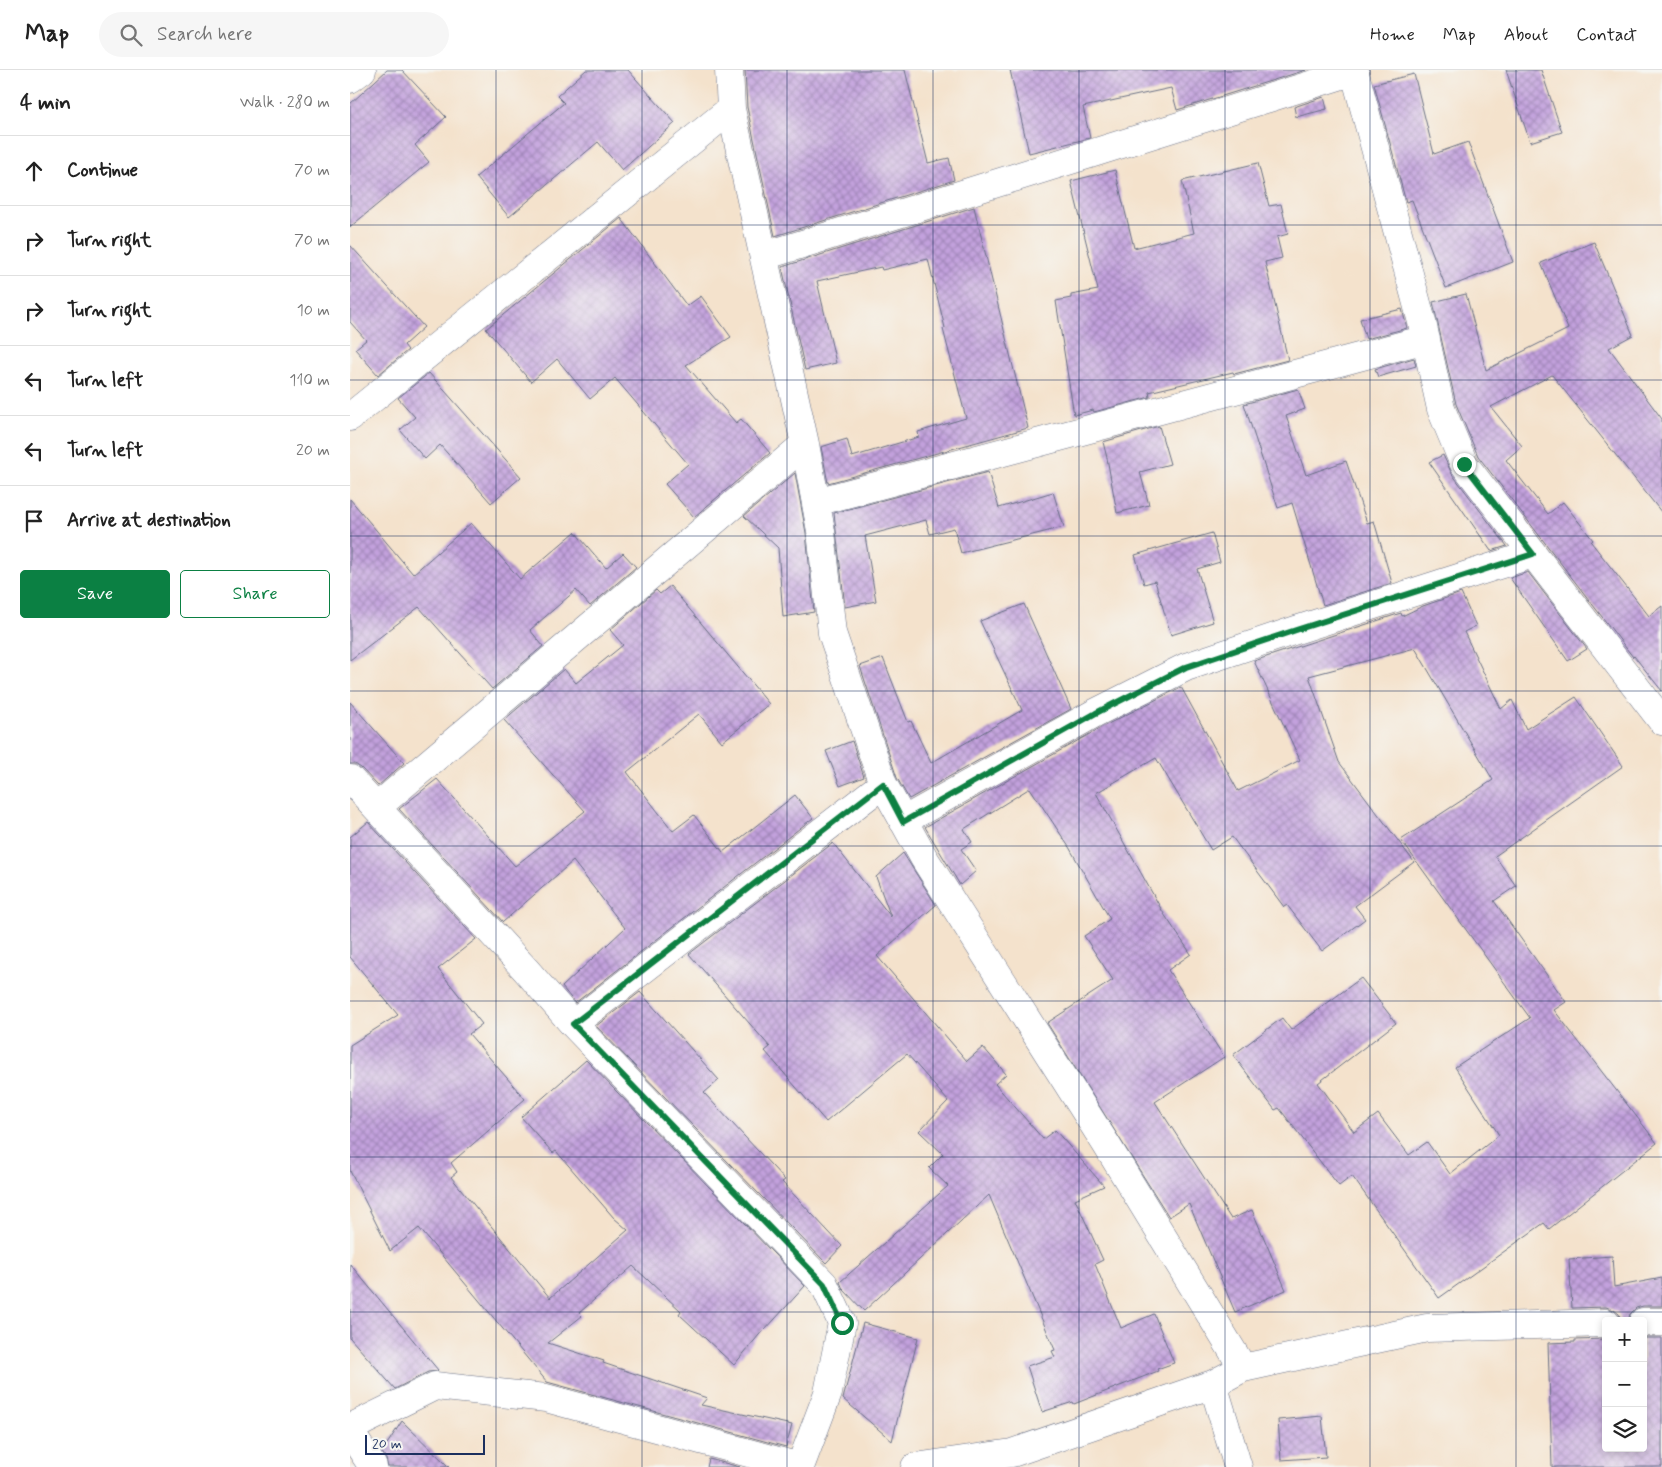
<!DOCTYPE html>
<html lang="en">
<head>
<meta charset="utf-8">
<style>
  body { margin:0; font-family:Mynerve,sans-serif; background:#f6f6f6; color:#222 }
  .controls { position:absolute; right:15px; bottom:15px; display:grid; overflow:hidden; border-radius:5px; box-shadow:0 2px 8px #0003 }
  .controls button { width:45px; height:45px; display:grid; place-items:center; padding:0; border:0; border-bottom:1px solid #e0e0e0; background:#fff; color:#222; font:25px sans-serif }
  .scale { position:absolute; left:15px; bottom:12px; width:120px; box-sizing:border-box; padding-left:5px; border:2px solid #1b2f5e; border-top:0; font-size:14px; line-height:18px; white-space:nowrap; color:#1b2f5e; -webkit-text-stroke:4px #f6f6f2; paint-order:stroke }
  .stop { position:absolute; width:15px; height:15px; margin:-11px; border:4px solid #0b8043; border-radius:50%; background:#fff }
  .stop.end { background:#0b8043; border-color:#fff; box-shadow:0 1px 5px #0008 }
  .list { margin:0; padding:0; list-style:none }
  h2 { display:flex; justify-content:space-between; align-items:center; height:65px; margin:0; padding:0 20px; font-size:21px }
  h2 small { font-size:16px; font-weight:400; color:#767676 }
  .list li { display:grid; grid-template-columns:32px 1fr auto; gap:15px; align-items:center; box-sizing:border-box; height:70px; padding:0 20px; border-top:1px solid #e0e0e0 }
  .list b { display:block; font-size:19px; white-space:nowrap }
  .list em { font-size:16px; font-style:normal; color:#767676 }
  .actions { display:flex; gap:10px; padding:15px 20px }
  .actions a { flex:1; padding:11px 0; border:1px solid #0b8043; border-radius:5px; text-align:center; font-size:18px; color:#0b8043 }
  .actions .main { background:#0b8043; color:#fff }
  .icon { flex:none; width:28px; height:28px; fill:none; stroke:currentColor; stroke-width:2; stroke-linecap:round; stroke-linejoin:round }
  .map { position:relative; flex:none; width:1312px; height:1397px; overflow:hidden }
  header { display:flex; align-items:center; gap:30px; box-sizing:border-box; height:70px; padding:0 25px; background:#fff; border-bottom:1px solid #e0e0e0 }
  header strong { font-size:24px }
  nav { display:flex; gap:28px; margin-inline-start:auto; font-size:18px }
  .search { width:350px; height:45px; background:#f6f6f6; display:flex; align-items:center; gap:12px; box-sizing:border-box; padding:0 18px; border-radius:28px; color:#767676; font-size:19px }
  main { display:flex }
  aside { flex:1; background:#fff }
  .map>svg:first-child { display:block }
  .building { fill:url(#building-cross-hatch) }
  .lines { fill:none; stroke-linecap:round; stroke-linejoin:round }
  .minor-casing { stroke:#676e84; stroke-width:29 }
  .minor { stroke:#fff; stroke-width:28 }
  .route { stroke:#0b8043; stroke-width:6 }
  .grid { fill:none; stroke:#1b2f5e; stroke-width:1; stroke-opacity:0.55 }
</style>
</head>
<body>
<header>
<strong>Map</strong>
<div class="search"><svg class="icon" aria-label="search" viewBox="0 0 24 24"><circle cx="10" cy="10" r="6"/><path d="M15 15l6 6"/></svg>Search here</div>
<nav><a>Home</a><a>Map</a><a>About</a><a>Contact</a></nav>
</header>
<main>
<aside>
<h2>4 min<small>Walk · 280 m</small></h2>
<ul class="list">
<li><svg class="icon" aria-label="ahead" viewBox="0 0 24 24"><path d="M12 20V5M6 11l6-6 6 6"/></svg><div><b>Continue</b></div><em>70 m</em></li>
<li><svg class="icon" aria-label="right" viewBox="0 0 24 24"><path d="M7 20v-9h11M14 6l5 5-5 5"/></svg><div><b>Turn right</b></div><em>70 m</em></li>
<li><svg class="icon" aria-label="right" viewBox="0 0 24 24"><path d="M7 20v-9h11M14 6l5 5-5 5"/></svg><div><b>Turn right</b></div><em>10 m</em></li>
<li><svg class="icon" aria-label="left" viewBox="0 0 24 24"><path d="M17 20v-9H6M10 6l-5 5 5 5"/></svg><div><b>Turn left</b></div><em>110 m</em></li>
<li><svg class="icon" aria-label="left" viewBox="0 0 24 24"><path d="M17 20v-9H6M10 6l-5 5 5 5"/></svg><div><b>Turn left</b></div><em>20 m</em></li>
<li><svg class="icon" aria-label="arrive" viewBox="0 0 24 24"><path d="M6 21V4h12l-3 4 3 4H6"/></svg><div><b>Arrive at destination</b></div></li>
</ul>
<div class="actions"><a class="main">Save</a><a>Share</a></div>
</aside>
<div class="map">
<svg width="1312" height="1397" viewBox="0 0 1312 1397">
  <defs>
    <pattern id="building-cross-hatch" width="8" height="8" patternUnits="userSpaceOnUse" patternTransform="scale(1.25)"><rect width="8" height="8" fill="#c3a1dd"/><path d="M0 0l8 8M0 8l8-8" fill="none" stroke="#9e84b6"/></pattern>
  </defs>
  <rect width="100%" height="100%" fill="#f6f6f2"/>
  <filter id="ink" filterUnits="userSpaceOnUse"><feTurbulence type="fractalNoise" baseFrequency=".02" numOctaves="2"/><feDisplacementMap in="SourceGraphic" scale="10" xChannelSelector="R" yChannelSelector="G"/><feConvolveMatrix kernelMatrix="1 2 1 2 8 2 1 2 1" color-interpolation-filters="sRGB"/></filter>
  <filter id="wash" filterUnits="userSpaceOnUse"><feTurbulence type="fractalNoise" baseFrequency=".0096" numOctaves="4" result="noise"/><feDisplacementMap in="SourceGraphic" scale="20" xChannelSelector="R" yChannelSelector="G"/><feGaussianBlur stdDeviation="1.12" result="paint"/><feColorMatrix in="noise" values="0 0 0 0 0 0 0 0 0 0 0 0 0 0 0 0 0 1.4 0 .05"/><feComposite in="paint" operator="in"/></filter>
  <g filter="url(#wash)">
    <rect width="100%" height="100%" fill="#f4e2cc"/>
    <g id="blocks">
      <path class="building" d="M37,0H52L96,47L65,75L79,92L0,157V34Z
        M236,0H278L325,53L272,100L248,72L159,147L126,107L214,33L207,26Z
        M395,0H555L578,93L599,88L604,110L425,166L397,37Z
        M660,0H956L827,40L821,18L733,37L740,68L679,83Z
        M1156,0H1191L1212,62L1180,72Z
        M1064,4L1084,84L1118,72L1163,192L1096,218L1062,130L1056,132L1024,14Z
        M974,27L977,39L946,47L944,37Z
        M908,93L919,136L931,134L938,164L927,167L932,188L915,192L938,290L884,304L883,302L799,322L800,327L744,342L743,340L724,345L706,231L721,228V225L748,220L721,111L765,100L784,178L844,163L832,111Z
        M624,137L678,358L478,413L471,377L497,369L502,387L569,367L568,362L616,348L593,259L595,258L578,189L532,200L531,197L467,211L486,293L455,300L432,197Z
        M271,148L337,236L351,226L381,267L336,295L386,353L391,349L420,383L344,447L315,414L338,394L265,308L240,329L207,289L181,312L136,259Z
        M1244,172L1283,265L1259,278L1312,349V443L1202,305L1141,337L1172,376L1156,390L1198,444L1213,432L1243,470L1241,472L1299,546L1312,536V621L1284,586L1283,587L1128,386L1106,334L1083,232L1116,224L1136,300L1218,259L1191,193Z
        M0,175L74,257L54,275L58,280L28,305L5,279L16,270L0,252Z
        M1052,239L1057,258L1016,269L1010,249Z
        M1064,288L1066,296L1028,307L1025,299Z
        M79,303L171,407L141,433L90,375L75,389L50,360L65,347L48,328Z
        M948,319L955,339L936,346L956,405L996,391L1017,453L1024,451L1042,513L973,535L942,433L928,438L894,334Z
        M809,356L820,394L790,402L799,435L767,443L757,388L753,372Z
        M1093,385L1102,404L1157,476L1141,481L1079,392Z
        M638,402L649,438L703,422L714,457L611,483L604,458L580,464L576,450L515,466L526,531L495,537L484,443Z
        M445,403L456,463L464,542L433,547L428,478L394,446Z
        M0,429L63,504L121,453L170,509L225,462L256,498L273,483L286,497L240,536L226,520L180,560L193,576L142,619L69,537L0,590Z
        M862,463L870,492L847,499L863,552L821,565L805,511L794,514L785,485Z
        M1178,502L1237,579L1218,591L1160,508Z
        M320,516L419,634L372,672L349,644L277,702L323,761L344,745L373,782L445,725L463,748L225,933L212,917L275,858L223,791L153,852L49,739L87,709L165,796L235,741L154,650L214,599L226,613L273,575L260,560L306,520L310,524Z
        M1111,523L1126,556L1114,562L1151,639L1162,630L1176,659L1226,627L1273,696L1145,786L1166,816L1144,831L1216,932L1204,940L1307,1073L1199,1159L1194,1153L1089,1228L1002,1106L989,1116L929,1038L925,1040L883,985L932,948L941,960L1011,908L1046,953L968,1013L1004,1062L1028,1044L1059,1085L1077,1072L1100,1104L1149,1065L1105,997L1180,948L1051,770L1143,710L1065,578L959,606L989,692L1064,792L1005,836L1015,849L972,881L937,835L934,837L882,767L861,780L806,688L746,723L814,844L841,884L818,900L874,987L805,1032L881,1149L902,1140L936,1220L885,1242L839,1134L819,1147L697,953L763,910L734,866L760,849L719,777L680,718L614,759L622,772L611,779L626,801L610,815L575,757L752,657L831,617L888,721L950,690L904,591L1051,543L1052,546L1073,536Z
        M674,534L721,639L559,729L547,708L510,596L533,588L558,652L561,651L581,693L672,640L630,551Z
        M0,632L54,693L28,716L11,698L5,694H0Z
        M502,671L514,707L490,716L476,681Z
        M18,752L126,869L88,899L132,954L119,964L175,1029L101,1093L107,1102L101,1107L200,1228L278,1160L264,1148L206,1081L203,1083L171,1047L236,990L455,1216L415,1260L414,1259L384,1295L329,1244L331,1241L283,1196L229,1243L232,1246L198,1273L254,1291L253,1293L357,1328L351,1335L442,1355L436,1377L197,1312L69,1158L40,1181L0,1101V975L48,945L0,887V767Z
        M483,773L541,847L526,807L553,783L586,835L527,886L617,991L633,977L656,1004L645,1014L693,1069L705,1060L754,1116L725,1129L753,1190L745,1194L771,1258L804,1244L824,1293L807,1299L808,1301L724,1334L723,1332L692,1342L677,1296L705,1287L702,1281L705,1280L639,1125L514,1241L493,1219L490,1212L598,1116L579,1098L593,1084L569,1061L598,1031L557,984L476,1052L415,981L420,977L339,884Z
        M290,922L369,1010L354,1023L435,1110L432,1112L492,1176L476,1193L246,956Z
        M1262,1186L1264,1217L1312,1208V1236H1293L1286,1238L1280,1244L1278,1251H1271L1269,1244L1264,1240L1256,1237L1222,1238L1219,1189Z
        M0,1194L88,1300L87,1301L78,1302L45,1319L0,1268Z
        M513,1253L568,1268L542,1371L493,1329Z
        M1293,1268H1312V1397H1202L1198,1273L1225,1272V1270L1256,1269V1378H1293Z
        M972,1346L976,1387L931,1390L928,1350Z
        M52,1351L99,1397H38L36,1389L32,1382Z
        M359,1389L390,1397H357Z"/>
    </g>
  </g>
  <g filter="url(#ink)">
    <use href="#blocks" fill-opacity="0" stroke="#676e84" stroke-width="1"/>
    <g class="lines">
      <g class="minor-casing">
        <path id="minor" d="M379,0L381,39L455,374L471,461L482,563L533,714L574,788L756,1074L893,1298
          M1004,0L1072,252L1091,339L1114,394L1312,651
          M0,9L12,0
          M414,186L1005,1
          M0,347L381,39
          M466,432L1076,269
          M0,709L176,900L223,954L474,1214L492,1253L478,1323L450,1397
          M27,737L455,374
          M553,751L745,643L836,597L946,560L1183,484
          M223,954L533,714
          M1293,1252H1312
          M863,1314L888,1397
          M0,1358L85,1316L196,1328L450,1397
          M0,1362L23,1397
          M565,1397L662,1383L863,1314L893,1298L1077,1258L1256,1253"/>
      </g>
      <use href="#minor" class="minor"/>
    </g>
  </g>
  <g class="lines" filter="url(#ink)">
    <path class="route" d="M492,1253L474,1214L223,954L533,714L553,752L746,643L836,597L946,560L1183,484L1114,394"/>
  </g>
  <path class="grid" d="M146,0V1397M292,0V1397M437,0V1397M583,0V1397M729,0V1397M875,0V1397M1020,0V1397M1166,0V1397M0,155H1312M0,310H1312M0,466H1312M0,621H1312M0,776H1312M0,931H1312M0,1087H1312M0,1242H1312"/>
</svg>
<div class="controls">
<button>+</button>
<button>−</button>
<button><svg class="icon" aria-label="layers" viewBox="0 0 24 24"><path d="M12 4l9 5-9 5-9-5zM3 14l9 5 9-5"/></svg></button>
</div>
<div class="scale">20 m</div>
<div class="stop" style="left:492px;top:1253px"></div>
<div class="stop end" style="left:1114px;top:394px"></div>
</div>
</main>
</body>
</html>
